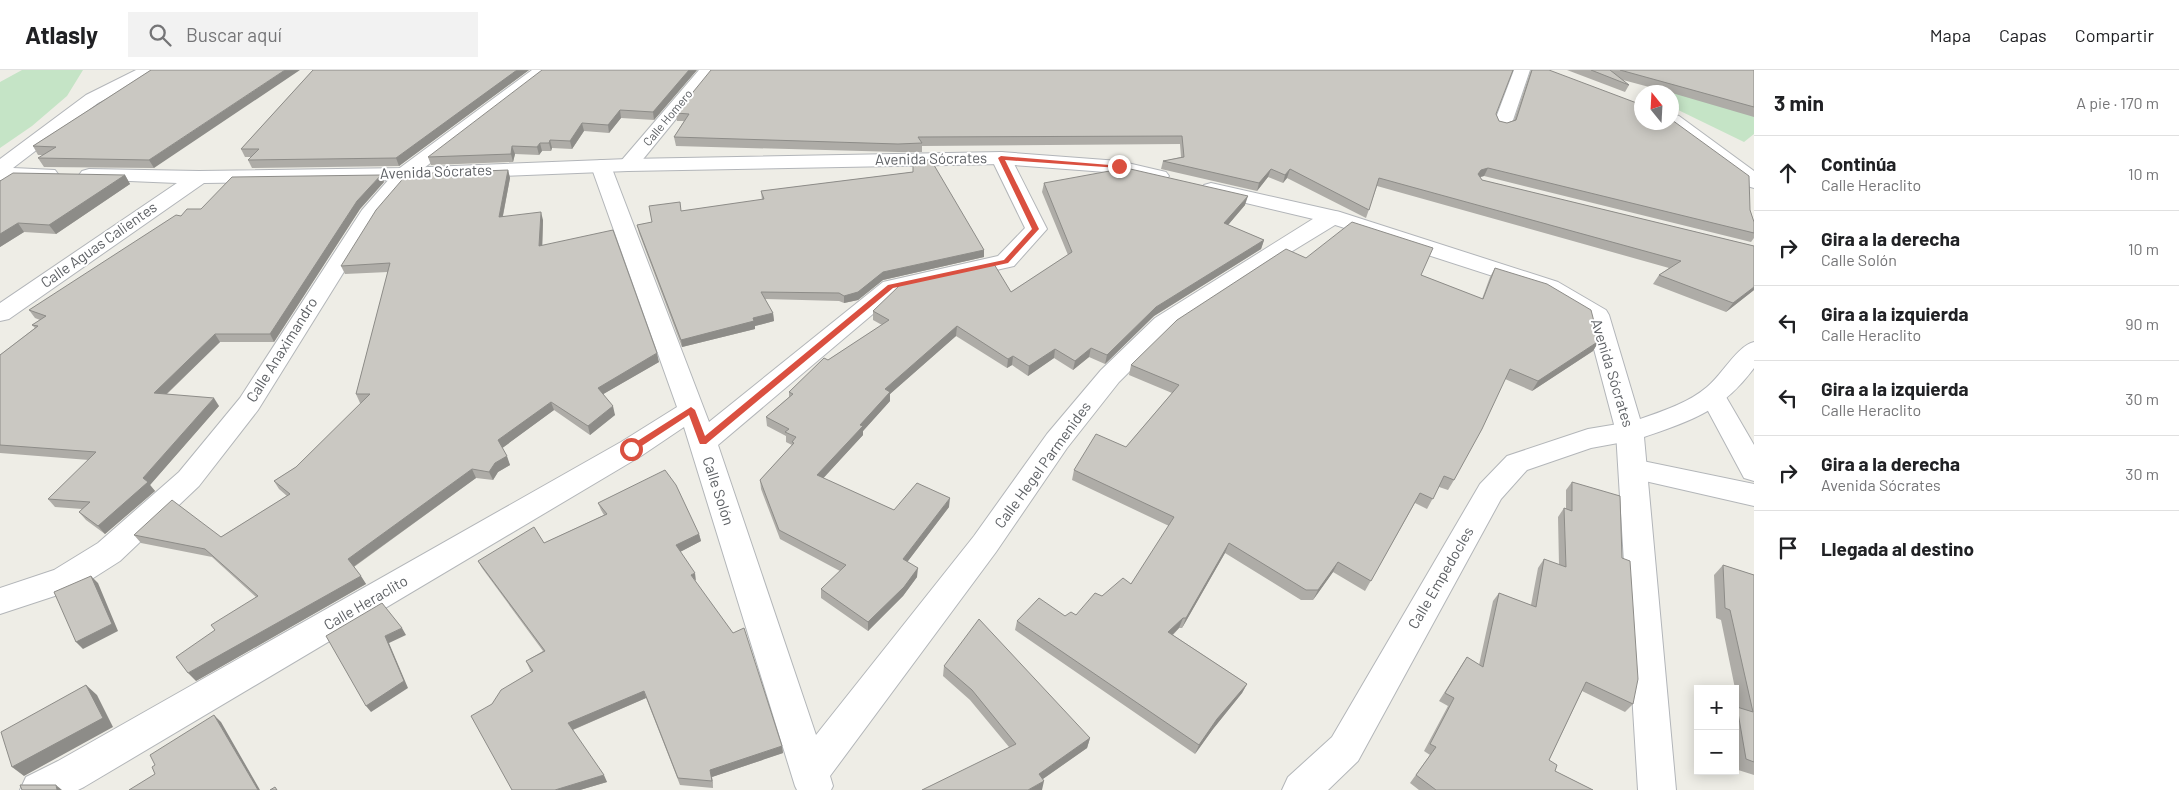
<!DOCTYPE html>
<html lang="es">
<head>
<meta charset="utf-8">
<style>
  body { margin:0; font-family:Barlow,sans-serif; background:#f2f2f2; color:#202124 }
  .controls { position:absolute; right:15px; bottom:15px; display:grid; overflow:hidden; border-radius:0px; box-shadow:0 2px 12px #0003 }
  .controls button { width:45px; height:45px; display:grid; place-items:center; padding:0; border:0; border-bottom:1px solid #e0e0e0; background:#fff; color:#202124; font:25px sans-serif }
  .compass { position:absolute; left:1634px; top:15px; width:45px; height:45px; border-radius:50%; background:#fff; box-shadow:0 2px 12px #0003; rotate:342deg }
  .stop { position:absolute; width:15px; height:15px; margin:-11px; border:4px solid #da5040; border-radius:50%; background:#fff }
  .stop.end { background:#da5040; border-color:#fff; box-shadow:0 1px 5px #0008 }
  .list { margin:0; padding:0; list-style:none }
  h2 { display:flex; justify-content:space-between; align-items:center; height:65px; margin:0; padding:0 20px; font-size:21px }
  h2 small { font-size:16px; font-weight:400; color:#757577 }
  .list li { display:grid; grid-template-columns:32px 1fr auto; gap:15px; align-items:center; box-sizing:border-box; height:75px; padding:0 20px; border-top:1px solid #e0e0e0 }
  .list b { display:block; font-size:19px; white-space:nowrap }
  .list p { margin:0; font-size:16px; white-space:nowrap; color:#757577 }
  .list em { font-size:16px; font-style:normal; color:#757577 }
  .icon { flex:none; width:28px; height:28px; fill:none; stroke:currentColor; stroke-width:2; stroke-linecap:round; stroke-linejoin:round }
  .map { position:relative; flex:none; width:1754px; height:720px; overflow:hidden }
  header { display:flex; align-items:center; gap:30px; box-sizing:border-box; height:70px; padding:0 25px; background:#fff; border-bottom:1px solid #e0e0e0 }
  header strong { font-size:24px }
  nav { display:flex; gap:28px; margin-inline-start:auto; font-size:18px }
  .search { width:350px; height:45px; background:#f2f2f2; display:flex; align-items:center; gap:12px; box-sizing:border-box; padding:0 18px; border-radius:0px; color:#757577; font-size:19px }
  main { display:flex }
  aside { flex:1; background:#fff }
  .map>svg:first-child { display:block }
  .green { fill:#c5e4c6 }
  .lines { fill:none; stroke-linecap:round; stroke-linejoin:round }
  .street-casing { stroke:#b3b6b9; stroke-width:2 }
  .secondary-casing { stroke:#b2b5b9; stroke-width:2 }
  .street { fill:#fff; fill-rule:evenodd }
  .secondary { fill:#fff; fill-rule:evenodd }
  .wall { fill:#aeaca7 }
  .shaded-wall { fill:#8d8c88 }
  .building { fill:#cac8c2; stroke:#8d8c88 }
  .route { fill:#da5040 }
  .labels { text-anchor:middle; stroke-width:4; stroke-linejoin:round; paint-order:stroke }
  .far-street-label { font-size:12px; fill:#5e6165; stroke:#fff }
  .street-label { font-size:15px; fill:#5e6165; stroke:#fff }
</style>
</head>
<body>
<header>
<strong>Atlasly</strong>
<div class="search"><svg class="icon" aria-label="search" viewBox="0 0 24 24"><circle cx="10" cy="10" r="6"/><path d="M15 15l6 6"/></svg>Buscar aquí</div>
<nav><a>Mapa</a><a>Capas</a><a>Compartir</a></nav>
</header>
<main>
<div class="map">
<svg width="1754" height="720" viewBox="0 0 1754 720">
  <rect width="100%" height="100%" fill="#eeede6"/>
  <path class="green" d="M22,0H83L67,26L32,56L0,78V12Z
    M1682,0L1754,12V64L1744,72L1672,37V22H1648Z"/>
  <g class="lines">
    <g class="street-casing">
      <path id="street" d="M532,0H551L411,108L378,147L258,340L199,416L120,491L76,519L0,544V518L54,500L98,473L179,402L240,328L362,140L397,100Z
        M699,0H716L635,99L628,101L621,99L618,95L621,91Z
        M1514,0H1530L1512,53L1510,57L1503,59L1496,57L1494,53Z
        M1672,44L1679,46L1754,101V113L1744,112L1665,54V52H1672Z
        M1001,82L1008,84L1011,88L1047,159L1014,196L899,222L718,375L816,665L974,466L1047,364L1101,300L1155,248L1324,142L1332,141L1340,142L1343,147L1340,152L1258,202L1173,258L1119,312L1067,378L996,482L830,706L833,716L831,720H797L795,716L684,357L641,386L84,717L78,720H20L26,707L58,691L621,372L677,337L591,96L594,92L601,90L608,92L611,96L709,352L883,212L998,186L1025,158L991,88L994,84Z
        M1713,317L1722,320L1754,375V411L1744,408L1700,326L1704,320Z
        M1630,352L1640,355L1644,362L1640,369L1591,378L1527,400L1501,429L1358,691L1328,720H1282L1288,707L1332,667L1480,414L1507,386L1588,359Z
        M1633,389L1754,414V436L1623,406L1619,399L1623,392Z"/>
    </g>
    <g class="secondary-casing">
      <path id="secondary" d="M136,0H157L155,4L98,33L13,98L55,100L58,104L55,108L48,110H0V89L86,25Z
        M1001,82L1119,91L1166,102L1169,106L1166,110L1159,112L1119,103L1001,94L628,101L404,110L204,113L9,249L0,251V233L177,113L82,109L79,105L82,101L89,99L199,101L404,98L628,89Z
        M1754,102V118L1747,116L1744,112L1747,104Z
        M1211,113L1340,142L1558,212L1606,240L1609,245L1640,349C1663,341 1688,333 1707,317C1722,305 1737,276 1754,272V298C1722,341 1693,350 1644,367L1676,720H1638L1616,362L1586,249L1542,222L1326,152L1204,123L1201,119L1204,115Z"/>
    </g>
    <use href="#street" class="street"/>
    <use href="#secondary" class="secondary"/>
  </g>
  <path class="wall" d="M151,0L154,98L44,97L38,88L43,85H38L33,76Z
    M313,0H529L399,96L252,98L248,90L251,87H245L241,79Z
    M697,0L654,50L621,48L609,63L584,61L572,79L552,78L551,81H542L539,85L515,84L513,92L431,95L428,87Z
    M1531,0H1549L1750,140L1754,152V168L1751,172L1484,106L1480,107L1482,110L1754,176V220L1726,242L1653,214L1659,205L1669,198L1377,116L1366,148L1287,108L1283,113L1268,107L1257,121L1161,99L1163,91L1181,87L1180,74L922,76V82H898L676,76L674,67L684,51H677L676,43L1496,44L1499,51L1507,53L1514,50Z
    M1567,0H1754V47L1672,23V22H1668L1623,10L1629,15L1625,22Z
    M913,90L984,180V187L883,210L858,230L844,233L839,231L765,229L773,243L774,251L755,256V259L682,277L639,163L637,155L652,152L681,141L762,130L761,121L913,102Z
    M508,100L510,108L503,146L543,150L542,176L659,292L603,324L615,345L590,365L554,340L502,378L510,395L498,402L493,410L476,408L354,497L366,514L196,611L215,560L256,527L212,487L141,473L134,465L221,467L287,426L279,419L274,411L296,397L362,333H360L356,324L388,202L345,204L341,196Z
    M125,105L130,114L56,164L24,162L0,177V111Z
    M384,112L360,139L274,272H220L167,324L219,336L150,415L155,421L105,464L86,450L79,442L82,439L55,437L48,429L89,390L0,383V285L35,258L32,255L40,250L35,248L29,240L181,146L201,139Z
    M1044,113L1245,135L1228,155L1264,170L1261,179L1154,246L1105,294L1089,287L1073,300L1054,288L1028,306L1012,295L1007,298L956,266L890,324V331L863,361V365L823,408L894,440L949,437L907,492L917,507L903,526L868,561L821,528V519L840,501L780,469L761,419L760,410L792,375L786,372V366L767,356L766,347L789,327V322L828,290L882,255L873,250V241L1011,222L1068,185L1042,122Z
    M1306,188L1421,205L1482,229L1490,207L1495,198L1599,271L1593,281L1532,321L1505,309L1454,410L1448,420L1439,417L1427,439L1415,433L1365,521L1333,502L1313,530H1301L1225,483L1182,558H1179L1173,565L1247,614L1242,623L1213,659L1195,684L1015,560L1017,551L1076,545L1102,526L1131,514L1169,456L1072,410L1074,400L1126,377L1172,323L1129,305L1131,295Z
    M1572,412L1622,488L1633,634L1625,642L1582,621L1549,690L1555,701L1593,720H1419L1410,713L1430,685L1424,681L1448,636L1439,631L1461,596L1467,587L1479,595L1493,531L1499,523L1531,535L1538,498L1544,489L1559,495L1558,447L1564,438L1566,439V420Z
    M598,433L699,464L701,471L680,482L782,676L783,683L712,707L713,718L680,715L646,628L573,660L607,712L580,720H512L492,634L531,602L526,591L543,581L482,498L478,491L544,473L604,445L601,440Z
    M1723,495L1754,505V705L1735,699V639L1737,637L1739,638L1721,550L1716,548L1714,505Z
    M944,596L1090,668L1087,678L1043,709L1009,677L970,630L943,606Z"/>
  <path class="shaded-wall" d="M285,0H300L154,98L149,90Z
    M517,0H529L399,96L396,88Z
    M689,0H697L654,50L653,42Z
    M620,40L621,48L609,63L608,55Z
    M582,53L584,61L572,79L570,71Z
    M550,70L552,78L551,81L549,73Z
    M540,73L542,81L539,85L537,77Z
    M512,76L515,84L513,92L511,84Z
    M1488,98L1484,106L1477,108L1478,104L1481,100Z
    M1271,99L1268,107L1257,121L1259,113Z
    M1290,99L1287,108L1283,113L1285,105Z
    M508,100L510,108L501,155L499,147Z
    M125,105L130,114L56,164L49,155Z
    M381,105L384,112L360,139L274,272L270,264L357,131Z
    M1248,126L1245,135L1222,162L1224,153Z
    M541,142L543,150L542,185L539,176Z
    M18,153L24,162L0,177V164Z
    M1264,170L1261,179L1154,246L1105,294L1107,285L1156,237Z
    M984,180V187L883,210L858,230L844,233V226L883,202Z
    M1754,217V220L1726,242L1733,233Z
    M773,243L774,251L755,256V259L682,277L681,270L753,248Z
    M957,256L956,266L890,324V331L863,361V365L818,414L817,405L885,319Z
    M215,264L220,272L159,331L154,323Z
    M1599,271L1593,281L1532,321L1538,311Z
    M1091,278L1089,287L1073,300L1075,291Z
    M1055,279L1054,288L1028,306L1029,296Z
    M657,283L659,292L600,326L598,318Z
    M1013,286L1012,295L1007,298L1008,289Z
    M214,328L219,336L150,415L155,421L105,464L98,456L143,408Z
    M551,332L554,340L501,379L498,370Z
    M613,336L615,345L590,365L588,356Z
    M507,386L510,395L498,402L493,410L489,402L495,393Z
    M472,399L476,408L353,497L348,489Z
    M950,428L949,437L902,499L903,489Z
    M699,464L701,471L678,483L676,475Z
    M1229,473L1225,483L1182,558L1186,548Z
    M1338,492L1333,502L1313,530L1318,520Z
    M918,498L917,507L903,526L868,561V552Z
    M695,503L696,511L691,505Z
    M91,506L98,513L118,561L83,579L76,572Z
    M361,506L366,514L196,611L188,603Z
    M1183,548L1179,558L1165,572L1168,562Z
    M402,558L406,565L389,573L408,618L371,642L366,636L385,566Z
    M1247,614L1242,623L1213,659L1195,684L1199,675L1217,649Z
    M86,615L97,625L113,657L24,706L12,697Z
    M644,621L646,628L572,660L568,653Z
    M214,645L221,652L260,720H258Z
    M1090,668L1087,678L1037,713L1039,704Z
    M782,676L783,683L712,707L713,718L710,700Z
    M604,705L607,712L580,720H555Z
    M1044,711L1042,720H1028Z
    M56,715L62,720H57Z"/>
  <path class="building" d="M151,0H285L149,90L38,88L56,77L33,76Z
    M313,0H517L396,88L248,90L259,79H241Z
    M542,0H689L653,42L620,40L608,55L582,53L570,71L550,70L549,73H540L537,77L512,76L511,84L428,87Z
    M711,0H1513L1496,44L1499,51L1507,53L1516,50L1532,0H1549L1642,35V52H1672V50L1749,106L1750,140L1754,152V163L1488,98L1481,100L1478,104L1482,110L1754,176V217L1733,233L1659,205L1681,191L1379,108L1369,140L1290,99L1285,105L1271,99L1259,113L1163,91L1184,87L1182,66L918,67L922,73L898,74L674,67L689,44L676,43Z
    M1591,0H1610L1629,15Z
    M1620,0H1754V37Z
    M913,90H931L984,180L883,202L858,222L844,226L839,223L761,222L773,243L753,248L754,251L681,270L637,155L652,152L649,136L680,132L681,141L764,129L761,121L913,102Z
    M1126,98L1248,126L1224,153L1264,170L1156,237L1107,285L1091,278L1075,291L1055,279L1029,296L1013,286L1008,289L957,256L885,319L890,322L860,355L863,356L817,405L894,440L917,413L950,428L903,489L918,498L904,517L868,552L821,519L846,495L779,460L760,410L794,373L792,372L796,367L785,362L789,359L766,347L793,324L789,322L824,288L828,290L889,250L873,241L900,215L994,194L1011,222L1072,182L1044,113Z
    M508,100L499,147L541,142L539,176L613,160L657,283L598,318L613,336L588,356L551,332L498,370L507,386L495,393L489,402L472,399L348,489L361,506L188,603L176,587L215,560L211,555L258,526L205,479L134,465L172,430L221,467L290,424L274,411L296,397L370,324H356L390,193L341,196L376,140L407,104Z
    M13,103L125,105L49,155L18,153L0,164V111Z
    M381,105L357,131L270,264H215L154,323L214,328L143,408L148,412L98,456L79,442L90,432L48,429L96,382L0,375V285L38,256L32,255L46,246L29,240L176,145L181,146L187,139H201L232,107Z
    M1352,152L1433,178L1421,205L1483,229L1495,198L1547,214L1591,240L1599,271L1538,311L1510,299L1482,359L1454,410L1444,406L1433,429L1420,423L1371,511L1338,492L1318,520H1306L1229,473L1186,548H1183L1168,562L1247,614L1217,649L1199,675L1017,551L1039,528L1065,546L1071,542L1076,545L1095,523L1102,526L1123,508L1131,514L1174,447L1074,400L1096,364L1126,377L1179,315L1131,295L1177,250L1286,179L1306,188Z
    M665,400L676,415L699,464L676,475L695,503L691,505L733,563L744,558L782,676L710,700L712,711L678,708L644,621L568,653L604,705L555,720H512L471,646L492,634L501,620L533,601L526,591L545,581L478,491L534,457L544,473L607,444L598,433Z
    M1572,412L1620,426L1622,488L1630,491L1638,609L1633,634L1586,612L1549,690L1557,695L1555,701L1593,720H1436L1416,705L1436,677L1430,674L1454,628L1445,623L1467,587L1483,597L1499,523L1536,537L1544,489L1566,497L1564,438L1572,441Z
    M1723,495L1754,505V692L1746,689L1737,637L1753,642L1730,540L1725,538Z
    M91,506L112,554L76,572L54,522Z
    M382,533L402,558L385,566L404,611L366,636L326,566Z
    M979,549L1090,668L1039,704L1044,711L1028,720H922L1016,674L972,620L944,596Z
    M86,615L103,648L12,697L1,662Z
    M214,645L258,720H129L155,704L152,697L155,695L150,685Z
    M20,715H56L57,720H22Z
    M275,717L277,720H270Z"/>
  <path class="route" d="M1001,86L1122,96L1119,98L1005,90L1039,159L1008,193L893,218L706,374H700L699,372L689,345L634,381H628V377L691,337L695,340L705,366L888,215L1004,190L1032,159L998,88Z"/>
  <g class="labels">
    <g class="far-street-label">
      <text transform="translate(668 48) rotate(-50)" y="4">Calle Homero</text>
    </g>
    <g class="street-label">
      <text transform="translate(931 89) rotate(-1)" y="5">Avenida Sócrates</text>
      <text transform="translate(436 102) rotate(-2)" y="5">Avenida Sócrates</text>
      <text transform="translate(99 175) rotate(-35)" y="5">Calle Aguas Calientes</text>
      <text transform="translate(282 280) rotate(-58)" y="5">Calle Anaximandro</text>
      <text transform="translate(1612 303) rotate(73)" y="5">Avenida Sócrates</text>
      <text transform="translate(1043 395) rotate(-54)" y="5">Calle Hegel Parmenides</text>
      <text transform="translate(718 421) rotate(72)" y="5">Calle Solón</text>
      <text transform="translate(1441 508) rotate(-60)" y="5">Calle Empedocles</text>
      <text transform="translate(366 533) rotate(-30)" y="5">Calle Heraclito</text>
    </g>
  </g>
</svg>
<div class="controls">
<button>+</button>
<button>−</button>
</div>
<svg class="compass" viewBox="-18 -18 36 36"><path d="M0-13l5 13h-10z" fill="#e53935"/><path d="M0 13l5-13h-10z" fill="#757577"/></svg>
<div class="stop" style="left:631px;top:379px"></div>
<div class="stop end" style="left:1119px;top:96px"></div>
</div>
<aside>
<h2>3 min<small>A pie · 170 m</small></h2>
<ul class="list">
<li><svg class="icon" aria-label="ahead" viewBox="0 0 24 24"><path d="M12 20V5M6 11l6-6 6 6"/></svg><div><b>Continúa</b><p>Calle Heraclito</p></div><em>10 m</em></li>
<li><svg class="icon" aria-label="right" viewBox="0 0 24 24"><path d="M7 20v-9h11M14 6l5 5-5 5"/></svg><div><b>Gira a la derecha</b><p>Calle Solón</p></div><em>10 m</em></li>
<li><svg class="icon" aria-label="left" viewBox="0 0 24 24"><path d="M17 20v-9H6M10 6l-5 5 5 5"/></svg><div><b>Gira a la izquierda</b><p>Calle Heraclito</p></div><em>90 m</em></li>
<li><svg class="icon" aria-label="left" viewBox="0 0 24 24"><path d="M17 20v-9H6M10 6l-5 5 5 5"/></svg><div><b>Gira a la izquierda</b><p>Calle Heraclito</p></div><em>30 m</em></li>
<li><svg class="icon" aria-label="right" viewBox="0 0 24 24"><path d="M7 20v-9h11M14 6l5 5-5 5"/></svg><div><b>Gira a la derecha</b><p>Avenida Sócrates</p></div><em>30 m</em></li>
<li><svg class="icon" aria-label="arrive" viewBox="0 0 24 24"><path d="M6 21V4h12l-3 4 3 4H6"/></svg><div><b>Llegada al destino</b></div></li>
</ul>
</aside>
</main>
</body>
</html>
